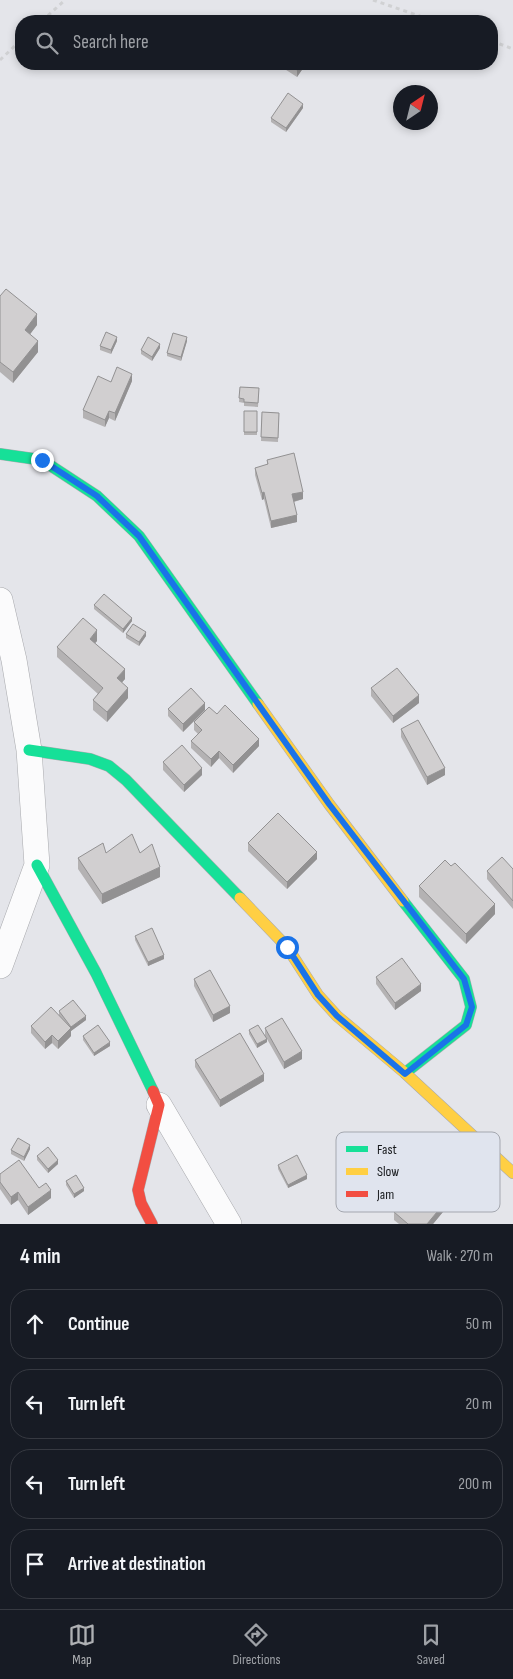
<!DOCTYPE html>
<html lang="en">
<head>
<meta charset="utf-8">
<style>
  body { margin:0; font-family:"Sofia Sans Condensed",sans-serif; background:#20242c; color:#f1f3f6 }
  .compass { position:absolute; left:393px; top:85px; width:45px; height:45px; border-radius:50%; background:#171b24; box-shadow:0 2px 8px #0003; rotate:35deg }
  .stop { position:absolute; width:15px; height:15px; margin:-11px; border:4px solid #1a73e8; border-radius:50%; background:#fff }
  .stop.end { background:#1a73e8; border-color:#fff; box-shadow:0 1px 5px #0008 }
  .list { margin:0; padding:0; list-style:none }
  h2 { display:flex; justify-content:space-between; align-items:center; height:65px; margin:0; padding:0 20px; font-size:21px }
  h2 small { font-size:16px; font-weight:400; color:#9ea1a6 }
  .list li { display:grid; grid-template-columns:32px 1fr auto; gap:15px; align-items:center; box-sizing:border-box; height:70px; margin:0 10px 10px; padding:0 10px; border:1px solid #363941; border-radius:20px }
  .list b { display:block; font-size:19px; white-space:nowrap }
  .list em { font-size:16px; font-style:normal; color:#9ea1a6 }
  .icon { flex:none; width:28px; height:28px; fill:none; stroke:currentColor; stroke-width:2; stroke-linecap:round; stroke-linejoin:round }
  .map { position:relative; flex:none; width:513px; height:1224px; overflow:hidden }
  .search { position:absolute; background:#171b24; box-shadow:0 2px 8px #0003; left:15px; right:15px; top:15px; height:55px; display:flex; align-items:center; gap:12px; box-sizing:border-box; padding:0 18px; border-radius:20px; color:#9ea1a6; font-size:19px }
  .sheet { height:385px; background:#171b24 }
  nav { display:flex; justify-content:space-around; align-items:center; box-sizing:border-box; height:70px; border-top:1px solid #363941; background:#171b24; font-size:14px; color:#9ea1a6 }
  nav a { display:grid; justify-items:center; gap:2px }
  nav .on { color:#afb1b4 }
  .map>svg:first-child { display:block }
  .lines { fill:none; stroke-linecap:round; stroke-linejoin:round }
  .street-casing { stroke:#a9aaae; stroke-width:26 }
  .fast-casing { stroke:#a9aaae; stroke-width:12 }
  .slow-casing { stroke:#a9aaae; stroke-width:12 }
  .jam-casing { stroke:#a9aaae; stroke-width:12 }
  .path { stroke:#d0d1d3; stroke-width:3; stroke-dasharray:4 4; stroke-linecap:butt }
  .street { stroke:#fbfbfc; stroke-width:25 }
  .fast { stroke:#16e098; stroke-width:11 }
  .slow { stroke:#ffcf43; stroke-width:11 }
  .jam { stroke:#f24e42; stroke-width:11 }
  .wall { fill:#b4b2b3 }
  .shaded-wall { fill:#929192 }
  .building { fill:#d1cfd0; stroke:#929192 }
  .route { stroke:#1a73e8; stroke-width:6 }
  .key { fill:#e0e4ee; stroke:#a4a7af; stroke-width:1 }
  .key-label { font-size:14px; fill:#17191c }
</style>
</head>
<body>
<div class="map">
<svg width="513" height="1224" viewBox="0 0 513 1224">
  <rect width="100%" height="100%" fill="#e4e5ea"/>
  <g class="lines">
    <g class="street-casing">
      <path id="street" d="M0,600L14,660L29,750L37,865L0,966
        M159,1105L229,1224"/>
    </g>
    <g class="fast-casing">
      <path id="fast" d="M0,454L42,460L97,496L139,536L258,704
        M29,750L90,759L109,766L126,780L240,898
        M37,865L96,973L153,1091
        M403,901L464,979L471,1007L466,1025L405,1073"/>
    </g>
    <g class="slow-casing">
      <path id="slow" d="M258,704L329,804L403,901
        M240,898L287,947L318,995L337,1016L405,1073L513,1173"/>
    </g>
    <g class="jam-casing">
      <path id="jam" d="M152,1224L141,1203L138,1190L159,1105L153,1091"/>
    </g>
    <path class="path" d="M373,0L434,21
      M42,21L65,0
      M492,41L513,49
      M0,60L21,40"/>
    <use href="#street" class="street"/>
    <use href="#fast" class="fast"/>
    <use href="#slow" class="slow"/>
    <use href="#jam" class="jam"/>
  </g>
  <path class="wall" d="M280,64H306L297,77L280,66Z
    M303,108L286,132L271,122V118Z
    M0,296L37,325L30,334L38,352L13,383L0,372Z
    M117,341L111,354L100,350V346Z
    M187,341L181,361L167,356V353Z
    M160,348L152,361L141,354V350Z
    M132,381L115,421L109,418L105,427L83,418V410L111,382Z
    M240,387L259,388L258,407L244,406V403L239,402Z
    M244,411H257V435H244Z
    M262,412L279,413L278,442L261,441Z
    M267,460L303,499L294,502L297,522L271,528L264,499L262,500L255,475V468L267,465Z
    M94,605L132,621L123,633L94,609Z
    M126,634L146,636L139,646L126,638Z
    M97,641L95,643L125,679L122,682L128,698L107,722L93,710V700L98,694L57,657V647Z
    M371,688L419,703L393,723L371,696Z
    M168,709L205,710L183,732L168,716Z
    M217,714L259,746L233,773L219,758L211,767L191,748V741L198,734L194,730V722Z
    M401,729L445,775L427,785L401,737Z
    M163,762L202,775L184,792L163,770Z
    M248,843L317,859L287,889L248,851Z
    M106,853H140L160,877L102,904L78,869V858Z
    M451,866L495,914L466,944L419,897V886Z
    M513,869V909L487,879V871Z
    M135,936L164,959L148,966L135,940Z
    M376,977L421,991L395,1010L376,984Z
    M194,979L230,1013L213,1022L194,986Z
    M59,1011L86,1020L71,1031V1036L58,1049L52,1043L45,1049L31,1033V1026L59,1015Z
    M265,1028L302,1059L284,1069L267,1039V1042L257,1048L249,1034V1030L265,1035Z
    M83,1036L110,1046L94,1056L83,1040Z
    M195,1060L264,1081L220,1107L195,1067Z
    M30,1149L24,1161L11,1154V1150Z
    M37,1156L58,1164L48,1173L37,1160Z
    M426,1156L475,1175L452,1194V1201L433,1224H399L394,1220V1212L409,1195L403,1190V1183L450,1192L426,1163Z
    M278,1165L307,1179L288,1188L278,1169Z
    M0,1174L39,1188L51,1198L28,1215L18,1200L11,1205L0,1189Z
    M66,1181L84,1191L74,1198L66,1185Z"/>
  <path class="shaded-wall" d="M301,64H306L297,77V70Z
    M303,104V108L286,132V128Z
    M37,314V325L25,341V330Z
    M117,337V341L111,354V350Z
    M187,337V341L181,361V357Z
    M38,341V352L13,383V372Z
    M160,344V348L152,361V357Z
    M132,374V381L115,421V413Z
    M109,411V418L105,427V420Z
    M264,492V499L262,500V493Z
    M303,492V499L292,502V494Z
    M297,515V522L271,528V521Z
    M132,618V621L123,633V629Z
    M97,630V641L90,649V639Z
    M146,632V636L139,646V642Z
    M125,669V679L117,688V678Z
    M128,688V698L107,722V712Z
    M419,695V703L393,723V716Z
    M205,703V710L183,732V724Z
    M259,739V746L233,773V765Z
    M219,751V758L211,767V759Z
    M202,768V775L184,792V785Z
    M445,768V775L427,785V777Z
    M317,852V859L287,889V882Z
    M160,867V877L102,904V894Z
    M495,904V914L466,944V934Z
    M164,955V959L148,966V962Z
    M421,984V991L395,1010V1003Z
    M230,1006V1013L213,1022V1015Z
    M86,1016V1020L71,1031V1027Z
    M71,1028V1036L58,1049V1041Z
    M52,1035V1043L45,1049V1042Z
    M267,1039V1042L257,1048V1044Z
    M110,1042V1046L94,1056V1053Z
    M302,1051V1059L284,1069V1062Z
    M264,1074V1081L220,1107V1100Z
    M30,1145V1149L24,1161V1157Z
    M58,1160V1164L48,1173V1169Z
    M475,1167V1175L452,1194V1201L433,1224H427L452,1194V1187Z
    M307,1175V1179L288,1188V1185Z
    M84,1188V1191L74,1198V1194Z
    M51,1190V1198L28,1215V1207Z
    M18,1192V1200L11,1205V1197Z"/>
  <path class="building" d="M287,64H301L297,70Z
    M288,93L303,104L286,128L271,118Z
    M6,289L37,314L25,330L38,341L13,372L0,362V296Z
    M106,332L117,337L111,350L100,346Z
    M173,333L187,337L181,357L167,353Z
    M148,337L160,344L152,357L141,350Z
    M117,367L132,374L115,413L109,411L105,420L83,410L98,376L111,382Z
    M240,387L259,388L258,403L244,402V399L239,398Z
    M244,411H257V432H244Z
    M262,412L279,413L278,438L261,437Z
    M294,453L303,492L292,494L297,515L271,521L264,492L262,493L255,468L268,464L267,460Z
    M104,594L132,618L123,629L94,605Z
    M83,618L97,630L90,639L125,669L117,678L128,688L107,712L93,700L103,688L57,647Z
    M133,624L146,632L139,642L126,634Z
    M397,668L419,695L393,716L371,688Z
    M191,688L205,703L183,724L168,709Z
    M225,705L259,739L233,765L219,751L211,759L191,741L202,730L194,722L209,707L217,714Z
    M418,720L445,768L427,777L401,729Z
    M182,745L202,768L184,785L163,762Z
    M278,813L317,852L287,882L248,843Z
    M132,834L140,853L152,844L160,867L102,894L78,858L103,843L106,853Z
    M502,857L513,869V901L487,871Z
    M445,860L451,866L455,863L495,904L466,934L419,886Z
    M152,928L164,955L148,962L135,936Z
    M402,958L421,984L395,1003L376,977Z
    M210,970L230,1006L213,1015L194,979Z
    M73,1000L86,1016L71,1027L59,1011Z
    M51,1007L71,1028L58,1041L52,1035L45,1042L31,1026Z
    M282,1018L302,1051L284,1062L265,1028Z
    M98,1025L110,1042L94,1053L83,1036Z
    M258,1025L267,1039L257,1044L249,1030Z
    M240,1033L264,1074L220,1100L195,1060Z
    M18,1138L30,1145L24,1157L11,1150Z
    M48,1147L58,1160L48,1169L37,1156Z
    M297,1155L307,1175L288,1185L278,1165Z
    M19,1160L39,1188L46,1183L51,1190L28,1207L18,1192L11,1197L0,1182V1174Z
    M418,1165L452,1194L427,1224H408L394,1212L412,1190L403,1183Z
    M76,1175L84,1188L74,1194L66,1181Z"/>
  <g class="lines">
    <path class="route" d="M42,460L97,496L139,536L329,804L464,979L472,1007L466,1025L405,1074L337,1016L318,995L287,947"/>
  </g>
  <rect x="336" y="1132" width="164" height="80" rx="8" class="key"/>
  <rect x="346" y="1146" width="22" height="6" fill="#16e098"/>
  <rect x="346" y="1168" width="22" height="7" fill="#ffcf43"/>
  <rect x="346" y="1191" width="22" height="6" fill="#f24e42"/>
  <g class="key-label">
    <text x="377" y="1154">Fast</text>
    <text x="377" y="1176">Slow</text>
    <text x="377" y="1199">Jam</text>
  </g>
</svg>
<svg class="compass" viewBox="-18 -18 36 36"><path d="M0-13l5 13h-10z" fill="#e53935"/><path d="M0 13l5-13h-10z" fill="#9ea1a6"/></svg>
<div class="stop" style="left:287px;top:947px"></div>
<div class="stop end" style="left:42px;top:460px"></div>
<div class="search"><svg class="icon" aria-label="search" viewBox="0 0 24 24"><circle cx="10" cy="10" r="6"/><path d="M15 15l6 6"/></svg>Search here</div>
</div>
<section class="sheet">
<h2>4 min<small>Walk · 270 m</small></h2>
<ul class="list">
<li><svg class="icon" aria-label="ahead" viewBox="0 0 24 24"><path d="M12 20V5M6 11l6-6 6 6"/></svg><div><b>Continue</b></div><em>50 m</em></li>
<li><svg class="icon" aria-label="left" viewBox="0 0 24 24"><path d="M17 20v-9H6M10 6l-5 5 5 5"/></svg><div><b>Turn left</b></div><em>20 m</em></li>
<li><svg class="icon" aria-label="left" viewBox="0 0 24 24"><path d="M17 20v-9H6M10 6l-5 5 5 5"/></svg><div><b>Turn left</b></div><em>200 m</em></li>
<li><svg class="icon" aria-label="arrive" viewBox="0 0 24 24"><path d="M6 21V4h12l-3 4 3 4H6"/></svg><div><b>Arrive at destination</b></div></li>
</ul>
</section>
<nav>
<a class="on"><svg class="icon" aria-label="map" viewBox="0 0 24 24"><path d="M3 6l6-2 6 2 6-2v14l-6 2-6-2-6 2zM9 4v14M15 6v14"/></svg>Map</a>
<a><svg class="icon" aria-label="directions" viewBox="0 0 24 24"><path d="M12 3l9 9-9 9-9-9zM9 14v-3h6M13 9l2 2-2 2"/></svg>Directions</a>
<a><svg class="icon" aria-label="saved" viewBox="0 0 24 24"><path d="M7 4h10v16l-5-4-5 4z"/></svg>Saved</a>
</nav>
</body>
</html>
